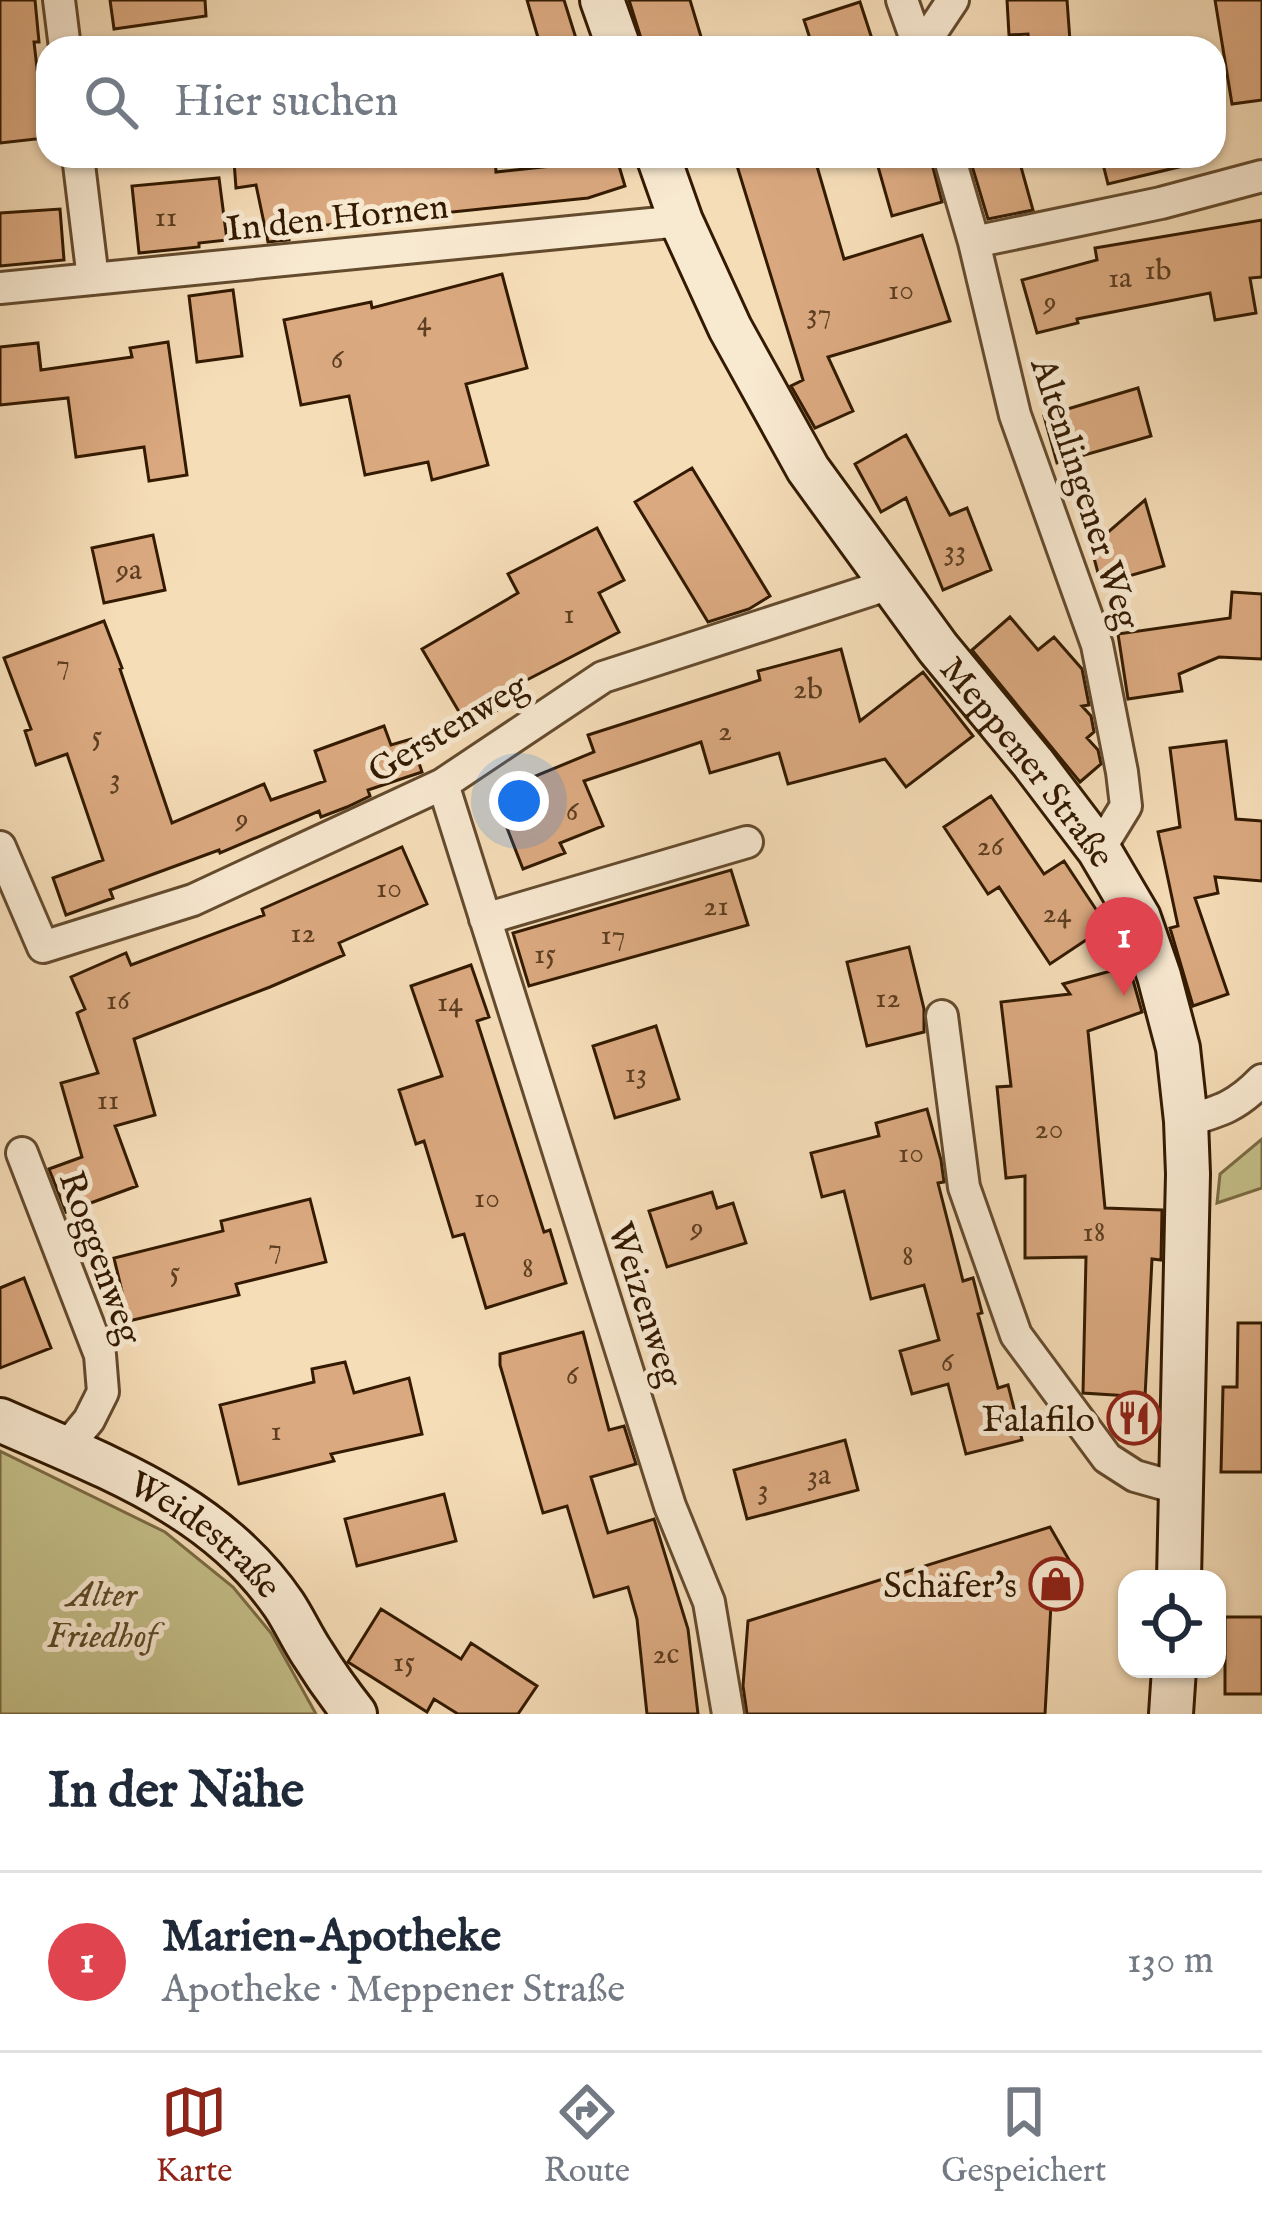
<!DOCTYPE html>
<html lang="de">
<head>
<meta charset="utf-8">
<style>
  body { margin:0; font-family:"IM FELL English",serif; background:#f2f2f3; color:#1f2937 }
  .controls { position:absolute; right:36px; bottom:36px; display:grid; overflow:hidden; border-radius:24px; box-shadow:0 3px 9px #0004 }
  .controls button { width:108px; height:108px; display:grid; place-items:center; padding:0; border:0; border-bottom:3px solid #e0e1e3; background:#fff; color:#1f2937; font:60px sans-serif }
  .you { position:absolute; left:519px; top:801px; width:42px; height:42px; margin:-30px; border:9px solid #fff; border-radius:50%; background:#1a73e8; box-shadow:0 0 0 18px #1a73e833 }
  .badge { display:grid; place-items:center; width:78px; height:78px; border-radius:50%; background:#8f2418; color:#fff; font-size:39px; font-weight:700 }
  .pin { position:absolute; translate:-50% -99px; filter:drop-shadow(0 3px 6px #0008) }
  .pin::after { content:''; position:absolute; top:63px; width:42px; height:36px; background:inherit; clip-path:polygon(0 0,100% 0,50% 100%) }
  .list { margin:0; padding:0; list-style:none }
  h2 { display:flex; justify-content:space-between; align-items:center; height:156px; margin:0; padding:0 48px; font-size:51px }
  h2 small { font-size:39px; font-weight:400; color:#747a83 }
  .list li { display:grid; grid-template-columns:78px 1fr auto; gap:36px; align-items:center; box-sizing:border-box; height:180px; padding:0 48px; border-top:3px solid #e0e1e3 }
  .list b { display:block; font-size:45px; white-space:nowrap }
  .list p { margin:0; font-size:39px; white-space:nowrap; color:#747a83 }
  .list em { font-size:39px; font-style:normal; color:#747a83 }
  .icon { flex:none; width:66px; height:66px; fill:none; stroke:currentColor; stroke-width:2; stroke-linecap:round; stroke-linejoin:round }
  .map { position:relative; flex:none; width:1262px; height:1714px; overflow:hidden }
  .search { position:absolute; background:#fff; box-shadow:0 3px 9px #0004; left:36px; right:36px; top:36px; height:132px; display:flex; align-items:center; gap:30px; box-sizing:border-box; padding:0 42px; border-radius:36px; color:#747a83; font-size:45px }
  .sheet { height:336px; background:#fff }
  nav { display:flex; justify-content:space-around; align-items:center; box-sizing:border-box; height:168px; border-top:3px solid #e0e1e3; background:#fff; font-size:33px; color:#747a83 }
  nav a { display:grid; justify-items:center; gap:6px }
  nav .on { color:#8f2418 }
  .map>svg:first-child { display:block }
  .green { fill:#c4bf89; stroke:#7c6c44; stroke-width:3 }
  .building { fill:#dba980; stroke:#331a00; stroke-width:3 }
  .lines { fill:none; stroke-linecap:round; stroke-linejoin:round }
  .street-casing { stroke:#644b2e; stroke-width:36 }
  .secondary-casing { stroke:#331a00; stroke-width:48 }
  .street { stroke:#f8e9d1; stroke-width:30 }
  .secondary { stroke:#f8e9d1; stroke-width:42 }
  .labels { text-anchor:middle; stroke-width:10; stroke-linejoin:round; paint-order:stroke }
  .number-label { font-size:30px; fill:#5d3e20 }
  .street-label { font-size:36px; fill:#331a00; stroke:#f8e9d1 }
  .poi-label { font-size:36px; fill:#331a00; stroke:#f8e9d1; text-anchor:end }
  .park-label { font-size:36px; font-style:italic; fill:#5e4c29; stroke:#f8e9d1 }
</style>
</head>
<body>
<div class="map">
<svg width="1262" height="1714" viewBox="0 0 1262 1714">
  <rect width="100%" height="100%" fill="#f5ddb8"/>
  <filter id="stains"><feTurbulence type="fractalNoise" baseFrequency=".00167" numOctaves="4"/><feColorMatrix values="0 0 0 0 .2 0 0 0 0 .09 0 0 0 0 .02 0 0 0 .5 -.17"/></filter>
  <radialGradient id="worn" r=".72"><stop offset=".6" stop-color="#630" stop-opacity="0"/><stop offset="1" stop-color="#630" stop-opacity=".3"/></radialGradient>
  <path class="green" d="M1262,1139V1188L1217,1203L1220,1174Z
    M0,1451L165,1532L233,1587L271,1633L316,1714H0Z"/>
  <path class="building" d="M0,0H35L39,42H34L45,138L0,143Z
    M110,0H205L206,16L114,29Z
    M527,0H564L579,48H541Z
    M629,0H690L702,40L674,48H644Z
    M1007,0H1067L1070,41L1029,44L1028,34L1009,35Z
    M1215,0H1262V100L1232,104Z
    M860,2L875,48H813L804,20Z
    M290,156H495L496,172L571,164L569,156H616L625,186L588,198L288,229L289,240L268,242L256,185L236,188L234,161Z
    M734,156H814L844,259L922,235L950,321L828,357L853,411L815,428L791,386L803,380Z
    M875,156H930L942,202L892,216Z
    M969,156H1018L1033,210L988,219Z
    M1101,156H1182L1183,166L1108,184Z
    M219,178L227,240L199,243V247L139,253L132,186Z
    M60,209L64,260L0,266V213Z
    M1262,220V277L1250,278L1256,313L1215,320L1210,293L1077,319L1078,323L1037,333L1022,280L1097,260L1095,248Z
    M502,274L527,368L466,384L488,465L432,480L428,462L365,475L349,396L301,405L284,320L371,302L372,308Z
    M233,290L242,356L197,362L189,296Z
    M168,342L187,475L149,481L144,447L76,457L68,398L0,405V347L38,343L41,370L132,357L130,348Z
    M1138,388L1151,436L1057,463L1044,416Z
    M906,435L950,515L967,508L991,570L943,590L906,498L881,512L855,464Z
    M692,468L770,596L749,609L708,622L635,502Z
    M1145,500L1164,566L1101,584L1091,547Z
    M597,528L624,580L599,593L619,632L521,683L527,693L468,727L422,649L518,593L508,574Z
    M153,535L165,590L104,603L92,548Z
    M1232,592L1262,594V659L1219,657L1179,674L1182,691L1128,699L1118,634L1230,618Z
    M1010,617L1038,650L1054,637L1082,669L1089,705L1082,706L1091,716L1094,732L1087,738L1098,750L1101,764L1080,782L972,650Z
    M104,621L122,668L120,669L172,823L264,784L271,800L325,781L315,751L384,726L391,745L411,739L422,772L368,790L370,796L347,807L321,817L319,811L220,853L219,850L110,890L113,898L66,915L53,878L103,860L67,754L36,765L25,731L31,729L4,658Z
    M841,649L860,721L923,672L973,736L906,787L885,759L788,784L779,753L710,773L701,742L584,781L603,826L560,843L565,853L523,869L500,810L541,795L533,777L594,752L588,735L760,680L758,671Z
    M1226,741L1236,819L1262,821V881L1215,877L1218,893L1195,898L1228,994L1193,1006L1170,928L1178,926L1158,832L1180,827L1170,748Z
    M991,796L1044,874L1064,861L1107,926L1050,964L999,887L988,894L944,827Z
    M402,847L427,904L339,943L344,955L270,987L134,1039L155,1115L115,1126L137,1186L66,1212L49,1169L82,1157L61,1083L98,1073L77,1013L85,1009L71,977L126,953L131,965L264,915L262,909Z
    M731,870L748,925L529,986L513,933Z
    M909,947L924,1009V1032L867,1046L847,962Z
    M471,965L489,1017L477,1021L544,1232L550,1230L566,1283L486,1308L464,1234L453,1237L424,1141L416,1144L399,1090L442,1076L411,986Z
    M1129,966L1142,1012L1088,1031L1105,1208L1162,1210L1161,1260L1152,1259L1145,1397L1083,1393L1086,1257L1025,1258V1176L1006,1178L997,1087L1011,1086L1001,1002L1070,994L1063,984Z
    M656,1026L679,1099L615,1118L593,1046Z
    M927,1109L941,1160L944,1182L938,1183L963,1281L973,1278L982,1313L978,1314L998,1388L1008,1385L1022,1440L966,1454L948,1384L912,1394L900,1351L939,1340L924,1285L871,1299L844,1191L822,1197L811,1153L879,1136L876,1123Z
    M712,1192L717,1208L733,1203L746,1243L667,1267L649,1211Z
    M310,1199L326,1262L236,1284L239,1295L129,1321L114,1258L223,1231L221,1221Z
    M24,1278L51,1348L0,1368V1288Z
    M1238,1323H1262V1472H1221L1223,1387H1237Z
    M583,1332L609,1430L624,1426L636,1464L591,1477L608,1533L654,1519L688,1629L698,1714H647L637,1619L628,1587L594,1597L567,1506L543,1513L500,1365V1354Z
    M345,1362L354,1393L409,1378L422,1434L331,1454L334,1461L239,1484L220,1405L314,1382L312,1369Z
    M845,1440L858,1490L747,1519L734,1470Z
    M444,1494L456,1541L357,1566L345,1519Z
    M1050,1527L1080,1579L1052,1586L1045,1714H747L743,1686L748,1621Z
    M381,1609L461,1659L471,1643L537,1686L518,1714H458L434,1699L427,1712L348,1662Z
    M1225,1617H1262V1694H1225Z"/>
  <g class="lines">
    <g class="street-casing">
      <path id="street" d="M59,0L65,48
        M902,0L919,48
        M921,48L953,0
        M78,156L93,279
        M949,156L974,242L1015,415L1097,645L1122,772L1126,806L1099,850
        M974,242L1161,203L1262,176
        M0,288L681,221
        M443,784L670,1506L709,1602L728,1714
        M0,847L43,947L193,900L443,784L603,677L893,583
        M485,919L747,842
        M942,1016L964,1187L1016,1335L1107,1458L1135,1476L1181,1489
        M1186,1121C1221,1111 1237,1106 1262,1080
        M22,1153L100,1355L103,1392L89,1420L65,1449"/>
    </g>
    <g class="secondary-casing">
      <g id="secondary">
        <path d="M602,0L619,48"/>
        <path id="s1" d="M658,156L681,221L730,328L808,469L938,648L1033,763L1099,850L1139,918L1159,976L1178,1048L1186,1121L1188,1174L1179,1579"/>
        <path id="s2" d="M0,1420C106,1467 216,1505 284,1605C294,1620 302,1638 312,1653C325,1674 339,1694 355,1714"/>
        <path d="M1171,1714L1174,1669"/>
      </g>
    </g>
    <use href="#street" class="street"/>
    <use href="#secondary" class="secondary"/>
  </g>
  <defs>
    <g id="restaurant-ring" transform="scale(2.7)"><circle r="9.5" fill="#f8e9d1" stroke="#8f2418" stroke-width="1.5"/><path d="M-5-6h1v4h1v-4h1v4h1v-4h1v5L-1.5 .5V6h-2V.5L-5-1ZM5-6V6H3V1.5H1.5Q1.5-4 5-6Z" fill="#8f2418"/></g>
    <g id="shop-ring" transform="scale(2.7)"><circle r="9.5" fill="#f8e9d1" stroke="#8f2418" stroke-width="1.5"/><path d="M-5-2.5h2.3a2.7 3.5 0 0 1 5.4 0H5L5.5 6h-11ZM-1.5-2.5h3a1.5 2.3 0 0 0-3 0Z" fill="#8f2418"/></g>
  </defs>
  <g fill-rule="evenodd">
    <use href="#restaurant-ring" x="1134" y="1418"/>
    <use href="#shop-ring" x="1056" y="1584"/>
  </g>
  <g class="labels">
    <g class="number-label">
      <text x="166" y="226">11</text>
      <text x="1158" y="279">1b</text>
      <text x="1120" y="287">1a</text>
      <text x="901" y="299">10</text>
      <text x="1050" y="311">9</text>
      <text x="819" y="322">37</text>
      <text x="424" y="330">4</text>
      <text x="337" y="368">6</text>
      <text x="955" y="559">33</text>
      <text x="129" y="579">9a</text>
      <text x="569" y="623">1</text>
      <text x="63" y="673">7</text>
      <text x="808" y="698">2b</text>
      <text x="725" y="740">2</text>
      <text x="97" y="745">5</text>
      <text x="115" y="787">3</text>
      <text x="572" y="820">6</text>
      <text x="242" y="828">9</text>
      <text x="990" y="855">26</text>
      <text x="389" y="897">10</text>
      <text x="716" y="915">21</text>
      <text x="1057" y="922">24</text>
      <text x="303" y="942">12</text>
      <text x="613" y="944">17</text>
      <text x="545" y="963">15</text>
      <text x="888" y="1007">12</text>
      <text x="118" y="1009">16</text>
      <text x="450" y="1011">14</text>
      <text x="636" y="1082">13</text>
      <text x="108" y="1109">11</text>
      <text x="1049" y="1138">20</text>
      <text x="911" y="1162">10</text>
      <text x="487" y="1207">10</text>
      <text x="697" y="1237">9</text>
      <text x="1094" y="1241">18</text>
      <text x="275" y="1257">7</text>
      <text x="908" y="1265">8</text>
      <text x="528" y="1277">8</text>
      <text x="175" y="1281">5</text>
      <text x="947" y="1371">6</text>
      <text x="572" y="1384">6</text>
      <text x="276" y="1440">1</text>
      <text x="819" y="1484">3a</text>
      <text x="763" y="1498">3</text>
      <text x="666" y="1663">2c</text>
      <text x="404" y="1671">15</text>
    </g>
    <g class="street-label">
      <text transform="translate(337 216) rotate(-6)" y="13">In den Hornen</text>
      <text transform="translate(1087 493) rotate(72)" y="13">Altenlingener Weg</text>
      <text transform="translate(447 727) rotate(-31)" y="13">Gerstenweg</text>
      <text dy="13" stroke="none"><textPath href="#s1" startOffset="714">Meppener Straße</textPath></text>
      <text transform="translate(102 1257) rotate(70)" y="13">Roggenweg</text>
      <text transform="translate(647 1304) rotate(72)" y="13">Weizenweg</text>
      <text dy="13" stroke="none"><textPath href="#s2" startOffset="237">Weidestraße</textPath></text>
    </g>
    <g class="poi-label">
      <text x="1095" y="1431">Falafilo</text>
      <text x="1017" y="1597">Schäfer's</text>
    </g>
    <g class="park-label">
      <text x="102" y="1606">Alter<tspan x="102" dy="41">Friedhof</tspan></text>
    </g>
  </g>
  <rect width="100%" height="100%" filter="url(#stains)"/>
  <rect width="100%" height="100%" fill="url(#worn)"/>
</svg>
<div class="controls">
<button><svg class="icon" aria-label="locate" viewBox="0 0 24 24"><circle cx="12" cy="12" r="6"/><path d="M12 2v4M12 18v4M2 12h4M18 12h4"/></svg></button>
</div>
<div class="you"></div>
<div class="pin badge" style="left:1124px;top:996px;background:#e0444e">1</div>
<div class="search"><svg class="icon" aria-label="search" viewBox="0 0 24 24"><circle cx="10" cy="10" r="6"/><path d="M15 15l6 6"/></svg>Hier suchen</div>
</div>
<section class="sheet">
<h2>In der Nähe<small></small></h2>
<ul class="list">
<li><span class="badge" style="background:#e0444e">1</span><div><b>Marien-Apotheke</b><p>Apotheke · Meppener Straße</p></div><em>130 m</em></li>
</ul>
</section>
<nav>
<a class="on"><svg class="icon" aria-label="map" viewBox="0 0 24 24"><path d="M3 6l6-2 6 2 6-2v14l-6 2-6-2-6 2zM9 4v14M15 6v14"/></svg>Karte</a>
<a><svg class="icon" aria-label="directions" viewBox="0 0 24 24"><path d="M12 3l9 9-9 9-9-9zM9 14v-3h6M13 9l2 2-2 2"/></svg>Route</a>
<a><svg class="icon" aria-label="saved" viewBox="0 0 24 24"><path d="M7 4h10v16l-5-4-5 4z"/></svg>Gespeichert</a>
</nav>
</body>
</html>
